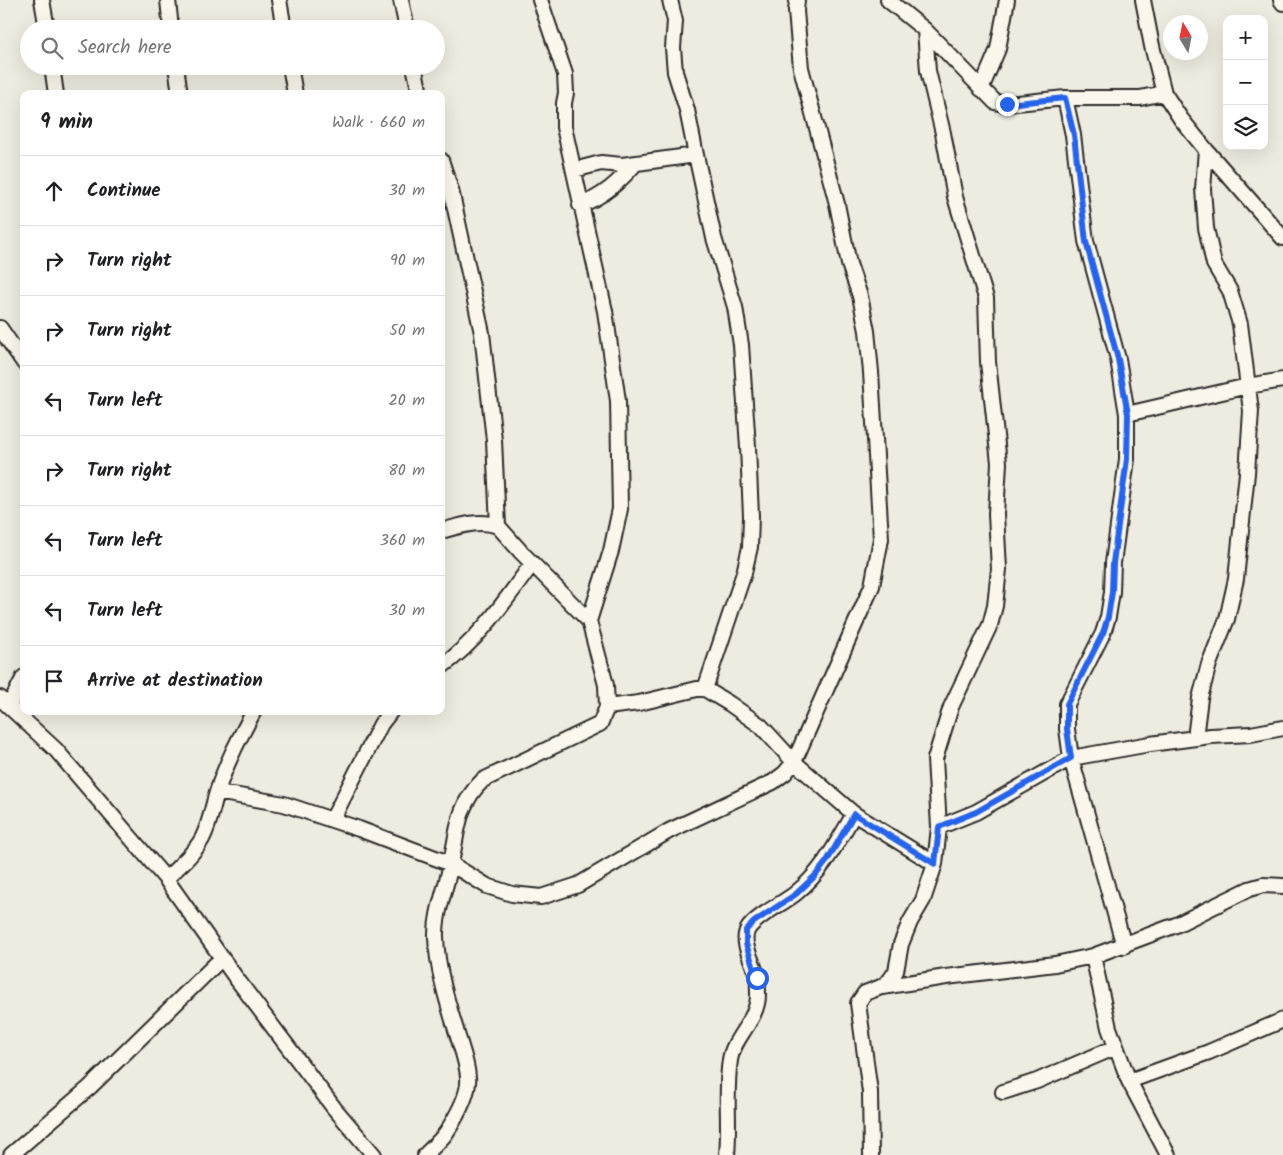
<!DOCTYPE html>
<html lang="en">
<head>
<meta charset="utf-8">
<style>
  body { margin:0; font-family:Kalam,sans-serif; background:#f2f2f2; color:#202124 }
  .controls { position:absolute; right:15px; top:15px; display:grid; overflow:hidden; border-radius:10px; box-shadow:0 5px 20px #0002 }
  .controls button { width:45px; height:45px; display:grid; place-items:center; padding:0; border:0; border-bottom:1px solid #e0e0e0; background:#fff; color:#202124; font:25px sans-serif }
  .compass { position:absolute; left:1163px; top:15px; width:45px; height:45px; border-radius:50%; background:#fff; box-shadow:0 5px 20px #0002; rotate:350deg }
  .stop { position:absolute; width:15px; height:15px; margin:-11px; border:4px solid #2563eb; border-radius:50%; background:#fff }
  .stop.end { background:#2563eb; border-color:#fff; box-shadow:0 1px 5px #0008 }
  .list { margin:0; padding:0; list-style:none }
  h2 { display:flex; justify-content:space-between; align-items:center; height:65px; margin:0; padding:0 20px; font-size:21px }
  h2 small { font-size:16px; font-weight:400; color:#757577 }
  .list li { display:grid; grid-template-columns:32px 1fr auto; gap:15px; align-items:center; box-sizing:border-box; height:70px; padding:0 20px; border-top:1px solid #e0e0e0 }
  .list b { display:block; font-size:19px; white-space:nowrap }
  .list em { font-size:16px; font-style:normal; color:#757577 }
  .icon { flex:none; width:28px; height:28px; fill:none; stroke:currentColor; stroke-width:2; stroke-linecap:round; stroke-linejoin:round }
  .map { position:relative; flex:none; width:1283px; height:1155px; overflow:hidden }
  .search { position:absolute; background:#fff; box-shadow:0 5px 20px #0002; left:20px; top:20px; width:425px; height:55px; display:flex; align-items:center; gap:12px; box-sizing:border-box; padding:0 18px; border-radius:28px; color:#757577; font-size:19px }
  .panel { position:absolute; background:#fff; box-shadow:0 5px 20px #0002; left:20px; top:90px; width:425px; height:625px; border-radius:10px }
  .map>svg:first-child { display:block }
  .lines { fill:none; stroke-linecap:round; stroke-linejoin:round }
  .minor-casing { stroke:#2b2b2b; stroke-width:18 }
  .minor { stroke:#fbf7ec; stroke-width:14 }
  .route { stroke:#2563eb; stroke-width:6 }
</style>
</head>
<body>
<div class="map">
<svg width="1283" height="1155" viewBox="0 0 1283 1155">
  <rect width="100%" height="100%" fill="#eeebe0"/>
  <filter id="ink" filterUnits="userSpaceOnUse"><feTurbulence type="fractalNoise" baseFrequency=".02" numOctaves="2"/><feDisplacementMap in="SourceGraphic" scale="10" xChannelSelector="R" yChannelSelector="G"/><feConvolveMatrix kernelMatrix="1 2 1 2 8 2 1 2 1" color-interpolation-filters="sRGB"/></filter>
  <g filter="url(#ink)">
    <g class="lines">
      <g class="minor-casing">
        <path id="minor" d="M42,0L47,29
          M168,0L171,29
          M279,0L284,29
          M401,0L407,29
          M540,0L565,74L566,93L564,103V127L605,311L618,401L620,509L611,551L589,621
          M670,0L675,21L673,48L675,72L687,110L696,155L714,238L735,307L741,345L748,447L751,516L750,547L744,573L705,689
          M888,0L925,30L995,102L1007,104L1065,98H1140L1164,93
          M1143,0L1152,46L1164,93L1181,119L1206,150L1283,238
          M1281,0L1283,3
          M52,66L56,94
          M176,66L180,94
          M290,66L295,94
          M414,66L420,94
          M981,89L998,49L1007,0
          M1065,98L1073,135L1086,241L1118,359L1127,414V459L1113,563L1112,592L1108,617L1103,633L1067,704V729L1071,758L1124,946
          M441,160L451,190L482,333L494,440L498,526
          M574,170L601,163L622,165L696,155
          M580,205C603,197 619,182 635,164
          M0,328L24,363
          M1127,414L1248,386L1283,380
          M441,667C479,640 505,601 532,564
          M0,698L56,750L166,879L236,978L334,1108L374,1155
          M9,706L24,677
          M607,707L639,703L697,689H705L730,704L761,726L794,762L854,814L935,864
          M1195,738L1200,698L1209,664L1227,619L1236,579L1247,473L1251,411L1240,324L1230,291L1214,264L1206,228L1203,189L1206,150
          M217,792L284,804L359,829L451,864L487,886L512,894L541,897L578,885L669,831L773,782L785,773L794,762L872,586L881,539L871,372L867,331L860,296L849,264L837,204L801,68L796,11L797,0
          M332,820L381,724L391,711
          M939,827L976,812L1071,758L1150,744L1211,736L1251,734L1283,728
          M166,879C178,867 193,855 202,839C210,824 212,808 217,792C226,763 240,737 254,711
          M1093,956L1109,1028L1129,1081L1168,1155
          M882,987L946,977L1055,964L1093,956L1176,925L1249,889L1263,885L1283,886
          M1129,1081L1209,1052L1283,1020
          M1003,1092L1037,1081L1116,1047
          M11,1155L90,1087L222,958
          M425,1155C432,1148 440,1141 446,1133C455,1119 470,1094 468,1077C467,1061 460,1045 456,1030C447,1001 437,968 436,937C435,912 447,887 451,863C458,830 457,805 483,780L600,724L607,707L606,685L589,621L521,552L498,526C479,519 460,526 441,531
          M727,1155C730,1124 725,1092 730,1060C733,1037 758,1020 758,995C758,989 758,982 757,976C754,963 740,942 748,929C756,916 784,903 796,893C823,871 837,843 854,814
          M871,1155L870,1092L858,1003L865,993L881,987L890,980L896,971L901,944L910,922L923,900L935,864L939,827L935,759L951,707L990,625L995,606L999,569L996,514L999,463L988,362L986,298L955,197L943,133L928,71L925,30"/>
      </g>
      <use href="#minor" class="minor"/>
    </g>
  </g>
  <g class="lines" filter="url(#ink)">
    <path class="route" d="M757,978L746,944V930L754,922L796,894L815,876L827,861L854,814L935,864L939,827L976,812L1071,758L1067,729V704L1103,633L1108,617L1112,592L1113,563L1127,459L1128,414L1118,359L1086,242L1074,135L1065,98L1007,104"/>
  </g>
</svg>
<div class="controls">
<button>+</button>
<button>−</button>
<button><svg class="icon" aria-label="layers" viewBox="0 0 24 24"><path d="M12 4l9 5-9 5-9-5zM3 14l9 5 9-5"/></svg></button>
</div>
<svg class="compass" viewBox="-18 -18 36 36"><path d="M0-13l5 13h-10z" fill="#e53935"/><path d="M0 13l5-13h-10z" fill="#757577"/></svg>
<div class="stop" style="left:757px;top:978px"></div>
<div class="stop end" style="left:1007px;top:104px"></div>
<div class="search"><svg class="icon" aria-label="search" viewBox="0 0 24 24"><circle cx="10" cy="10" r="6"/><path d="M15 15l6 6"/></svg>Search here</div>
<section class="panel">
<h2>9 min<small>Walk · 660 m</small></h2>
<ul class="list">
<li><svg class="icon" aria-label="ahead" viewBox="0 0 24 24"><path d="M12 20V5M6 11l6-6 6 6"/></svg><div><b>Continue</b></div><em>30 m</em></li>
<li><svg class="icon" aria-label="right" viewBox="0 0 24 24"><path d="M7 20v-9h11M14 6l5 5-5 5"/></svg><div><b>Turn right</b></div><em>90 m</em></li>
<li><svg class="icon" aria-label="right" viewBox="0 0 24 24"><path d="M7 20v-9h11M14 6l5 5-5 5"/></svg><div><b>Turn right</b></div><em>50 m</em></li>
<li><svg class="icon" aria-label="left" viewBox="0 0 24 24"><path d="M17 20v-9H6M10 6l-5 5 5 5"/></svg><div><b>Turn left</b></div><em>20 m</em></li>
<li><svg class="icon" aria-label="right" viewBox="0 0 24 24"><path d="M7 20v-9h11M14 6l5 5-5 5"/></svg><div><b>Turn right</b></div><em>80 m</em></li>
<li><svg class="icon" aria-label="left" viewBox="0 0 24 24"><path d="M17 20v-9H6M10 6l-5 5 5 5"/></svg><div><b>Turn left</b></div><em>360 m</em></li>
<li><svg class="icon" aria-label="left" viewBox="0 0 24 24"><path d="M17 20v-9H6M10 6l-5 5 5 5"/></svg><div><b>Turn left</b></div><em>30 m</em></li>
<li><svg class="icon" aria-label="arrive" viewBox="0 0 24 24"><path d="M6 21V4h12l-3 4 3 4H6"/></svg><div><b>Arrive at destination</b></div></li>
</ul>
</section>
</div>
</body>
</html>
